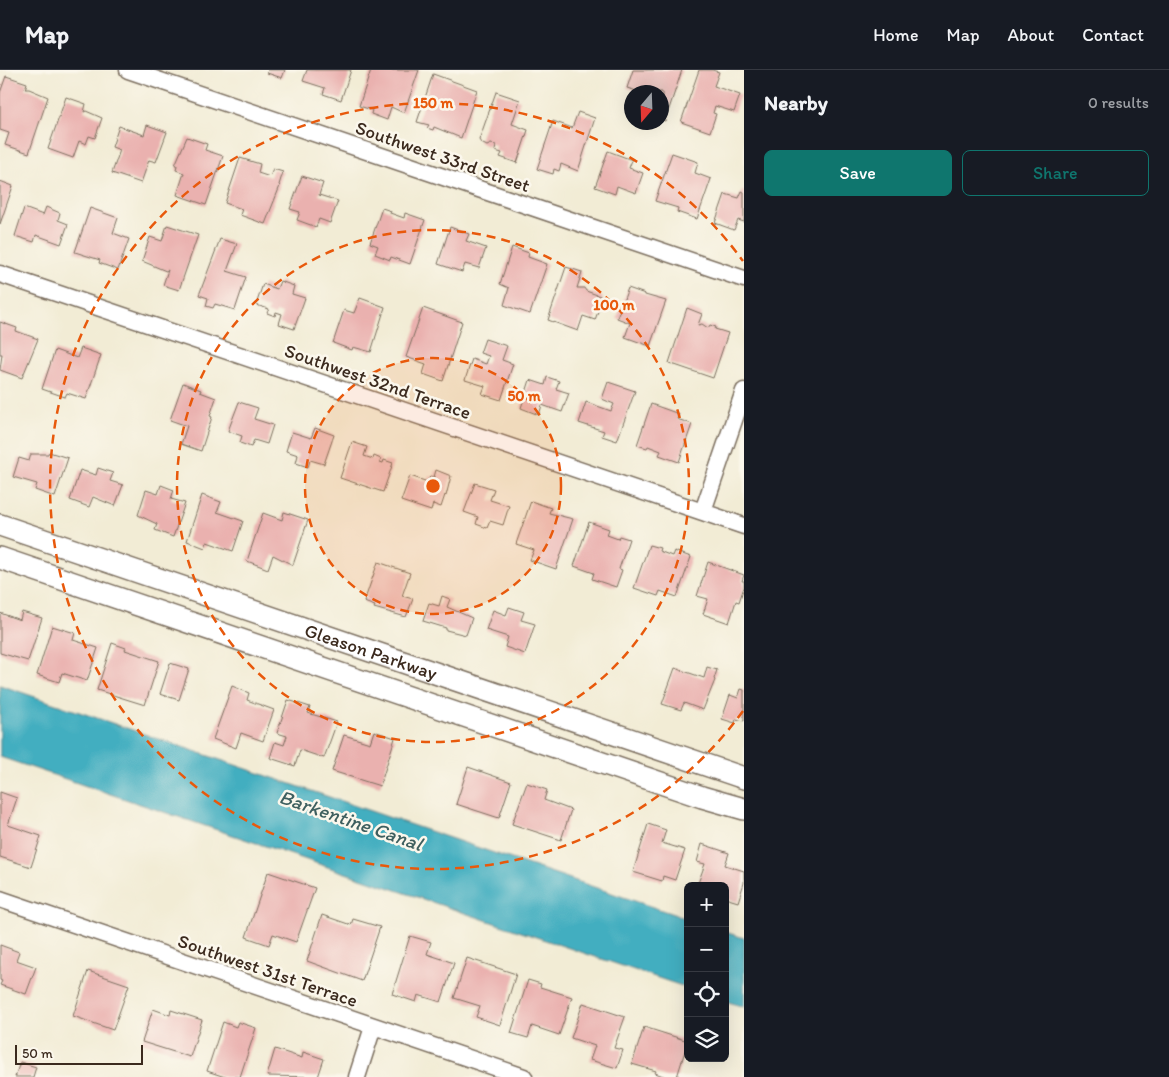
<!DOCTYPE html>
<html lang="en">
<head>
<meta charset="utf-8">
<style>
  body { margin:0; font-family:Itim,sans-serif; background:#242831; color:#f1f3f6 }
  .controls { position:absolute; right:15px; bottom:15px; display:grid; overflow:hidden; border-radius:8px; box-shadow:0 5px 20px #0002 }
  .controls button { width:45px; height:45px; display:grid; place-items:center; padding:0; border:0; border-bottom:1px solid #363941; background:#171b24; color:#f1f3f6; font:25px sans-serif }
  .compass { position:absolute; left:624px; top:15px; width:45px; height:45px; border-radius:50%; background:#171b24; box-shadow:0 5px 20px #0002; rotate:199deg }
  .scale { position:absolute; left:15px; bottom:12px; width:128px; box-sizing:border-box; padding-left:5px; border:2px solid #3b2a1e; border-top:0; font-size:14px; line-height:18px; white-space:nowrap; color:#3b2a1e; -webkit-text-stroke:4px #fbf7ec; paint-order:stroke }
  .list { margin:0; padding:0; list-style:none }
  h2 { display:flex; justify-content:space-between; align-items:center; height:65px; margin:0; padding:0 20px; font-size:21px }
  h2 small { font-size:16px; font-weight:400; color:#9ea1a6 }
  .actions { display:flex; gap:10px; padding:15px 20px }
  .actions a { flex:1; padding:11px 0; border:1px solid #0f766e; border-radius:8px; text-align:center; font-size:18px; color:#0f766e }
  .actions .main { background:#0f766e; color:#fff }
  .icon { flex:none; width:28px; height:28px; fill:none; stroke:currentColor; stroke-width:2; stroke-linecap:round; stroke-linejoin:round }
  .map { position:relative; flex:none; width:744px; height:1007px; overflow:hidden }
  header { display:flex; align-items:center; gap:30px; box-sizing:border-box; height:70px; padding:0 25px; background:#171b24; border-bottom:1px solid #363941 }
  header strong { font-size:24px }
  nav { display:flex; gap:28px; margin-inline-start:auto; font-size:18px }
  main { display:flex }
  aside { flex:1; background:#171b24 }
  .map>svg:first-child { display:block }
  .water { fill:#42aec0; stroke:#3e6c6f }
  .building { fill:#eab1af }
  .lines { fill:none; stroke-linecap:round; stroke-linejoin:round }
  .minor-casing { stroke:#7b6e5e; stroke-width:19 }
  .major-casing { stroke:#7b6e5e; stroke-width:24 }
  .minor { stroke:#fff; stroke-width:16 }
  .major { stroke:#fff; stroke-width:21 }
  .ring { fill:none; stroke:#e8590c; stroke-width:2.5; stroke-dasharray:9 6 }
  .labels { text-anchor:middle; stroke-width:5; stroke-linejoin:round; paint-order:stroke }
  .street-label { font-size:19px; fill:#3b2a1e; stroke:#fbf7ec }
  .water-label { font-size:20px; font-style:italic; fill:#3e5f5f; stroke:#fbf7ec }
  .centre { fill:#e8590c; stroke:#fbf7ec; stroke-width:2.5 }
  .ring-label { font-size:15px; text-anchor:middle; font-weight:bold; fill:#e8590c; stroke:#fbf7ec; stroke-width:5; stroke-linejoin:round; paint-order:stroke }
</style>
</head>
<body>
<header>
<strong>Map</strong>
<nav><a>Home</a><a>Map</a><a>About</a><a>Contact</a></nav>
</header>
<main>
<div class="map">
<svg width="744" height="1007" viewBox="0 0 744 1007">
  <rect width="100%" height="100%" fill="#fbf7ec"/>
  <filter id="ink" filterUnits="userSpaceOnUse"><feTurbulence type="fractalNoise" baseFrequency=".02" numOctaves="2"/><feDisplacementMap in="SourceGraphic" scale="10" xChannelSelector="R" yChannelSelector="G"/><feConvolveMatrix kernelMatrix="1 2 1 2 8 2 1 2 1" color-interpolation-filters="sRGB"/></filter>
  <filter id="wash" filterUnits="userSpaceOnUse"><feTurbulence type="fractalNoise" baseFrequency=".0096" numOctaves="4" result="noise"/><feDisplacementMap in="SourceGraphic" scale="20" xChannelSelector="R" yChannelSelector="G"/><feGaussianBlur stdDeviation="1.12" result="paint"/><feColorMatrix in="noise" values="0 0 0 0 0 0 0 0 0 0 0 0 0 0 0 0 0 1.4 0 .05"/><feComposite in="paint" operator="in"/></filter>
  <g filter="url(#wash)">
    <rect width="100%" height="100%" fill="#f2ecd5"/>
    <path class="water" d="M0,615L688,849V918L0,687Z
      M725,862L744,868V937L725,931Z"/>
    <g id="blocks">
      <path class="building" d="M268,0H285L282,8L267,3Z
        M307,0H351L341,30L323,24L325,18L303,11Z
        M371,0H419L404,43L391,37L387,50L371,44L372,40L359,36Z
        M633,0H682L665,51L662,50V22H640L627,18Z
        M699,0H712L719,2L714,16L740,25L734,42L715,36L713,43L716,44L710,62L681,52Z
        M433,4L477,20L461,68L434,57L433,60L427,58L429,55L417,52Z
        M6,6L27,13L25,19H29L48,27L29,83L5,75L9,63L0,60V23Z
        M496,22L520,30L512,54L528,60L517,93L500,87L502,83L495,81L496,75L491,74L487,76L481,73L479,70Z
        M66,27L86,34L84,42L86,41L102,48L95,68L89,66L86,74L79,71L73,88L48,79Z
        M578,42L595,48L578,101L561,94L559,101L554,99L553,104L537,99L553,51L572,58Z
        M147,55L167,62L156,92L149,90L141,113L112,103L120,80L112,77L119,56L144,65Z
        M187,67L207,74L205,80L223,86L206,135L177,125L184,103L176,100L177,95H175Z
        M608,81L632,90L629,98L643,103L636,123L617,116L615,124L595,117Z
        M672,83L698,92L695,103L711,109L697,149L677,142L678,138L655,131Z
        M240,88L260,94L258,103L270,107L273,99L283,102L279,115L280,116L265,154L240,145L242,139L225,133Z
        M302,106L323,113L319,125L338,131L330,153L319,149L316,157L297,150L300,142L290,139Z
        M0,111L13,116L0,154Z
        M742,121L744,122V152L738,150L734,160L715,153L725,124L739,128Z
        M46,137L60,143L58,150L68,154L61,174L36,165L34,172L15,166L24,138L43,145Z
        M90,138L118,148L113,163L129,169L118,200L99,193L100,190L75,182Z
        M382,138L391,141L390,143L404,148L405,143L425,150L410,194L391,187L390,190L375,184L378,176L370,173Z
        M167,155L198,165L179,220L163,215L168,200L166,201L142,191L150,167L162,171Z
        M450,157L469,164L466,171L486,178L479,198L465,194L462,202L438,194Z
        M220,169L237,174L227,201L246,207L235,240L215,234L213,238L206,236L208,228L199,225Z
        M512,177L529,183L528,187L547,194L530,244L504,235L509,218L500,214Z
        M566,197L582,202L577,218H584L586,221L603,227L595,250L583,246L578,261L548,250Z
        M280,211L294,216L292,224L305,228L294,259L279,254L282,244L276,242L275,246L267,243L269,239L256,235L263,214L277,219Z
        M628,218L645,224V225L666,231L650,276L625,267L630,253L617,248Z
        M360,228L385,237L371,282L353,277L352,280L333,273L344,240L354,243Z
        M423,238L462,252L443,311L423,304L426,294L406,287Z
        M687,238L702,244L698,255L702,254L708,258L710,255L716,257L715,259L728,263L713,308L669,293Z
        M0,252L17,258L16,261L38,269L22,308L0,300L2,284H0Z
        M485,269L507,276L502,290L513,294L501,330L482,324L485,316L465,310L472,289L486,294L489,286L480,283Z
        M81,278L101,285L86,329L67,323L65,327L42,319L55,280L77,288Z
        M547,307L559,311L556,319L569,323L562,342L542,335L539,345L521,338L530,310L545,315Z
        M608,312L635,321L617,371L602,366L604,361L579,353L586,332L611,341L614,334L602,329Z
        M183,313L201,320L200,322L216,328L210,346L212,347L201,381L181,374L187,356L170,350Z
        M239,332L258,338L254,349L273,355L267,374L254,370L251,377L240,373L242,366L228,361Z
        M651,334L679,344L677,349L692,354L679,392L659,385L661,381L648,376L647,378L637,375Z
        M315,358L334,365L324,394L310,390L308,397L296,393L298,385L286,381L292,362L311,368Z
        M352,372L367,377L364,386L373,389L374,386L381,389L380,392L383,393L384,390L393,393L383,422L340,408Z
        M49,382L68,388L55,427L35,420L37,414L13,407L19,388L29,391L31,384H48Z
        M98,398L113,403L110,411L123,415L115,436L93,427L89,437L70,430L80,400L96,405Z
        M436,400L451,406L446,426L445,425L441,437L433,434L431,441L401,431L410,406L428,412L430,406L434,407Z
        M475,413L494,419L490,430L509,436L503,455L490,451L487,458L476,454L478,447L464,442Z
        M161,415L174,420L171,429L185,433L173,467L155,460L157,454L138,445L146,420L158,424Z
        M202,425L221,432L217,442L243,451L233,481L207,472L205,478L187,471Z
        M531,431L551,438L549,443L573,449L556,499L530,490L534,480L516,474Z
        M284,442L308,450L293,495L273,485L268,499L247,491L263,443L282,450Z
        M589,452L609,459L607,465L618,469L619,466L629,469L619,499L622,500L616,517L592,509L594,503L574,496Z
        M649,475L660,478L659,481L672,486L674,481L691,487L677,527L660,521L658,526L634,518Z
        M378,492L410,503L402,526L413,529L406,547L374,538L375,536L364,532Z
        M708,492L744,505L742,511H744V517L739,532L736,531L729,553L703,544L708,529L697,526Z
        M442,526L450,529L447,537L472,548L466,565L446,560V558L423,551L429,533L439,536Z
        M509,537L524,542L521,550L535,554L525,584L505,577L508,567L486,560L493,540L506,545Z
        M22,542L42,548L28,591L0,583V543L20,550Z
        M52,556L75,563L73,570L98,578L87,611L62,603L59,612L37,605Z
        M112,573L126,578L125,580L159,591L145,635L97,620Z
        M170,593L189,599L179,630L160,624Z
        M707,597L717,600L714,609L715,610L703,640L684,633L681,640L662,634L675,598L704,608Z
        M232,616L249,623L247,630L274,640L263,671L241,663L236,678L213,669Z
        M741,619L744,620V651L736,649L735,653L722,649L730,625L738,628Z
        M288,630L310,637L308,643L337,652L324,688L300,680L295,696L270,688L275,672L284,675L287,666L277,663Z
        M374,661L395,668L380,716L332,701L344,665L370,673Z
        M468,697L511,712L499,748L456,734Z
        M527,713L547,720L544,730L571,740L561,770L512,754Z
        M0,722L17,728L8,755L41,766L31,797L0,787Z
        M648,754L666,760L662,773L685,780L675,810L663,806L662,811L633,802Z
        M702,774L729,783L725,795L744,801V813L738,832L725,828V816H697L705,794L697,792Z
        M268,802L315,818L296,872L273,864L269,875L246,867Z
        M322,845L351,855L353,849L380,857L362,911L307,891Z
        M410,866L431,872L427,884L454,893L441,932L418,925L416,932L392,924Z
        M0,875L19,882L16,890L36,897L26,924L0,915L2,911L0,910Z
        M467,888L516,904L500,955L476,947L480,936L454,928Z
        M88,901L129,915L113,960L73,946Z
        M528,910L541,914L540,917L572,927L559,965L532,956L528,968L511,963Z
        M583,933L625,947L614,978L623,980L617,998L590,990L595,976L571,968Z
        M153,939L170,945L171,940L202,950L190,987L142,972Z
        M223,952L236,957L238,952L256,958L240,1007H225L207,1001Z
        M644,957L688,971L677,1007H666L655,1003L656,1001L632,994Z
        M275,979L302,988L303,982L324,989L318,1007L267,1006Z
        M20,992L36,997L33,1007H15Z"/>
    </g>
  </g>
  <g filter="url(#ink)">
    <use href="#blocks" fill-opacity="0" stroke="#7b6e5e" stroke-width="1"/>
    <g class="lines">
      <g class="minor-casing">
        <path id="minor" d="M128,0L744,209
          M0,204L744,456
          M703,441L744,321
          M0,829C174,889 349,948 524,1007
          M357,1007L373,957"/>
      </g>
      <g class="major-casing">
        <g id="major">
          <path id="s1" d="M0,455L744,708"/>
          <path d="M0,488L702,727L744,739"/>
        </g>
      </g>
      <use href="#minor" class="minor"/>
      <use href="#major" class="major"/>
    </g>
  </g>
  <circle cx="433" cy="416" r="128" fill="#e8590c" fill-opacity=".12"/>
  <g class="ring">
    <circle cx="433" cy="416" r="128"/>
    <circle cx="433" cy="416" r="256"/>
    <path d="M743 641A383 383 0 1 1 743 191"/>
  </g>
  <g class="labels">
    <g class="street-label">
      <text transform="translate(443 86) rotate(19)" y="7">Southwest 33rd Street</text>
      <text transform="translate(378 311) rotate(19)" y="7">Southwest 32nd Terrace</text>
      <text dy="7" stroke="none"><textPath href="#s1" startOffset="392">Gleason Parkway</textPath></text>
      <text transform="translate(268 900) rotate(19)" y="7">Southwest 31st Terrace</text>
    </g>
    <g class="water-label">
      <text transform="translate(351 750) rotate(19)" y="7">Barkentine Canal</text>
    </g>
  </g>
  <circle cx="433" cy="416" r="8" class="centre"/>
  <g class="ring-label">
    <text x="433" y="38">150 m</text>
    <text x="614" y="240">100 m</text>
    <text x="524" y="331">50 m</text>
  </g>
</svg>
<div class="controls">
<button>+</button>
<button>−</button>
<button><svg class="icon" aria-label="locate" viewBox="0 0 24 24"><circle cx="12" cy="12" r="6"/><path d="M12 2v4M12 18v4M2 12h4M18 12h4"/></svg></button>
<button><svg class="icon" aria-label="layers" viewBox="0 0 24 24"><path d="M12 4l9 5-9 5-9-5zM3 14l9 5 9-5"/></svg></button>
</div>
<svg class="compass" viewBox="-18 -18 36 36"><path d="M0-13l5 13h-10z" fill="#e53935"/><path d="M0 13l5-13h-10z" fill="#9ea1a6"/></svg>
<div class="scale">50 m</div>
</div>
<aside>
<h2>Nearby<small>0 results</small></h2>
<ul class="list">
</ul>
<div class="actions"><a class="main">Save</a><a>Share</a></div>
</aside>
</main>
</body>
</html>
